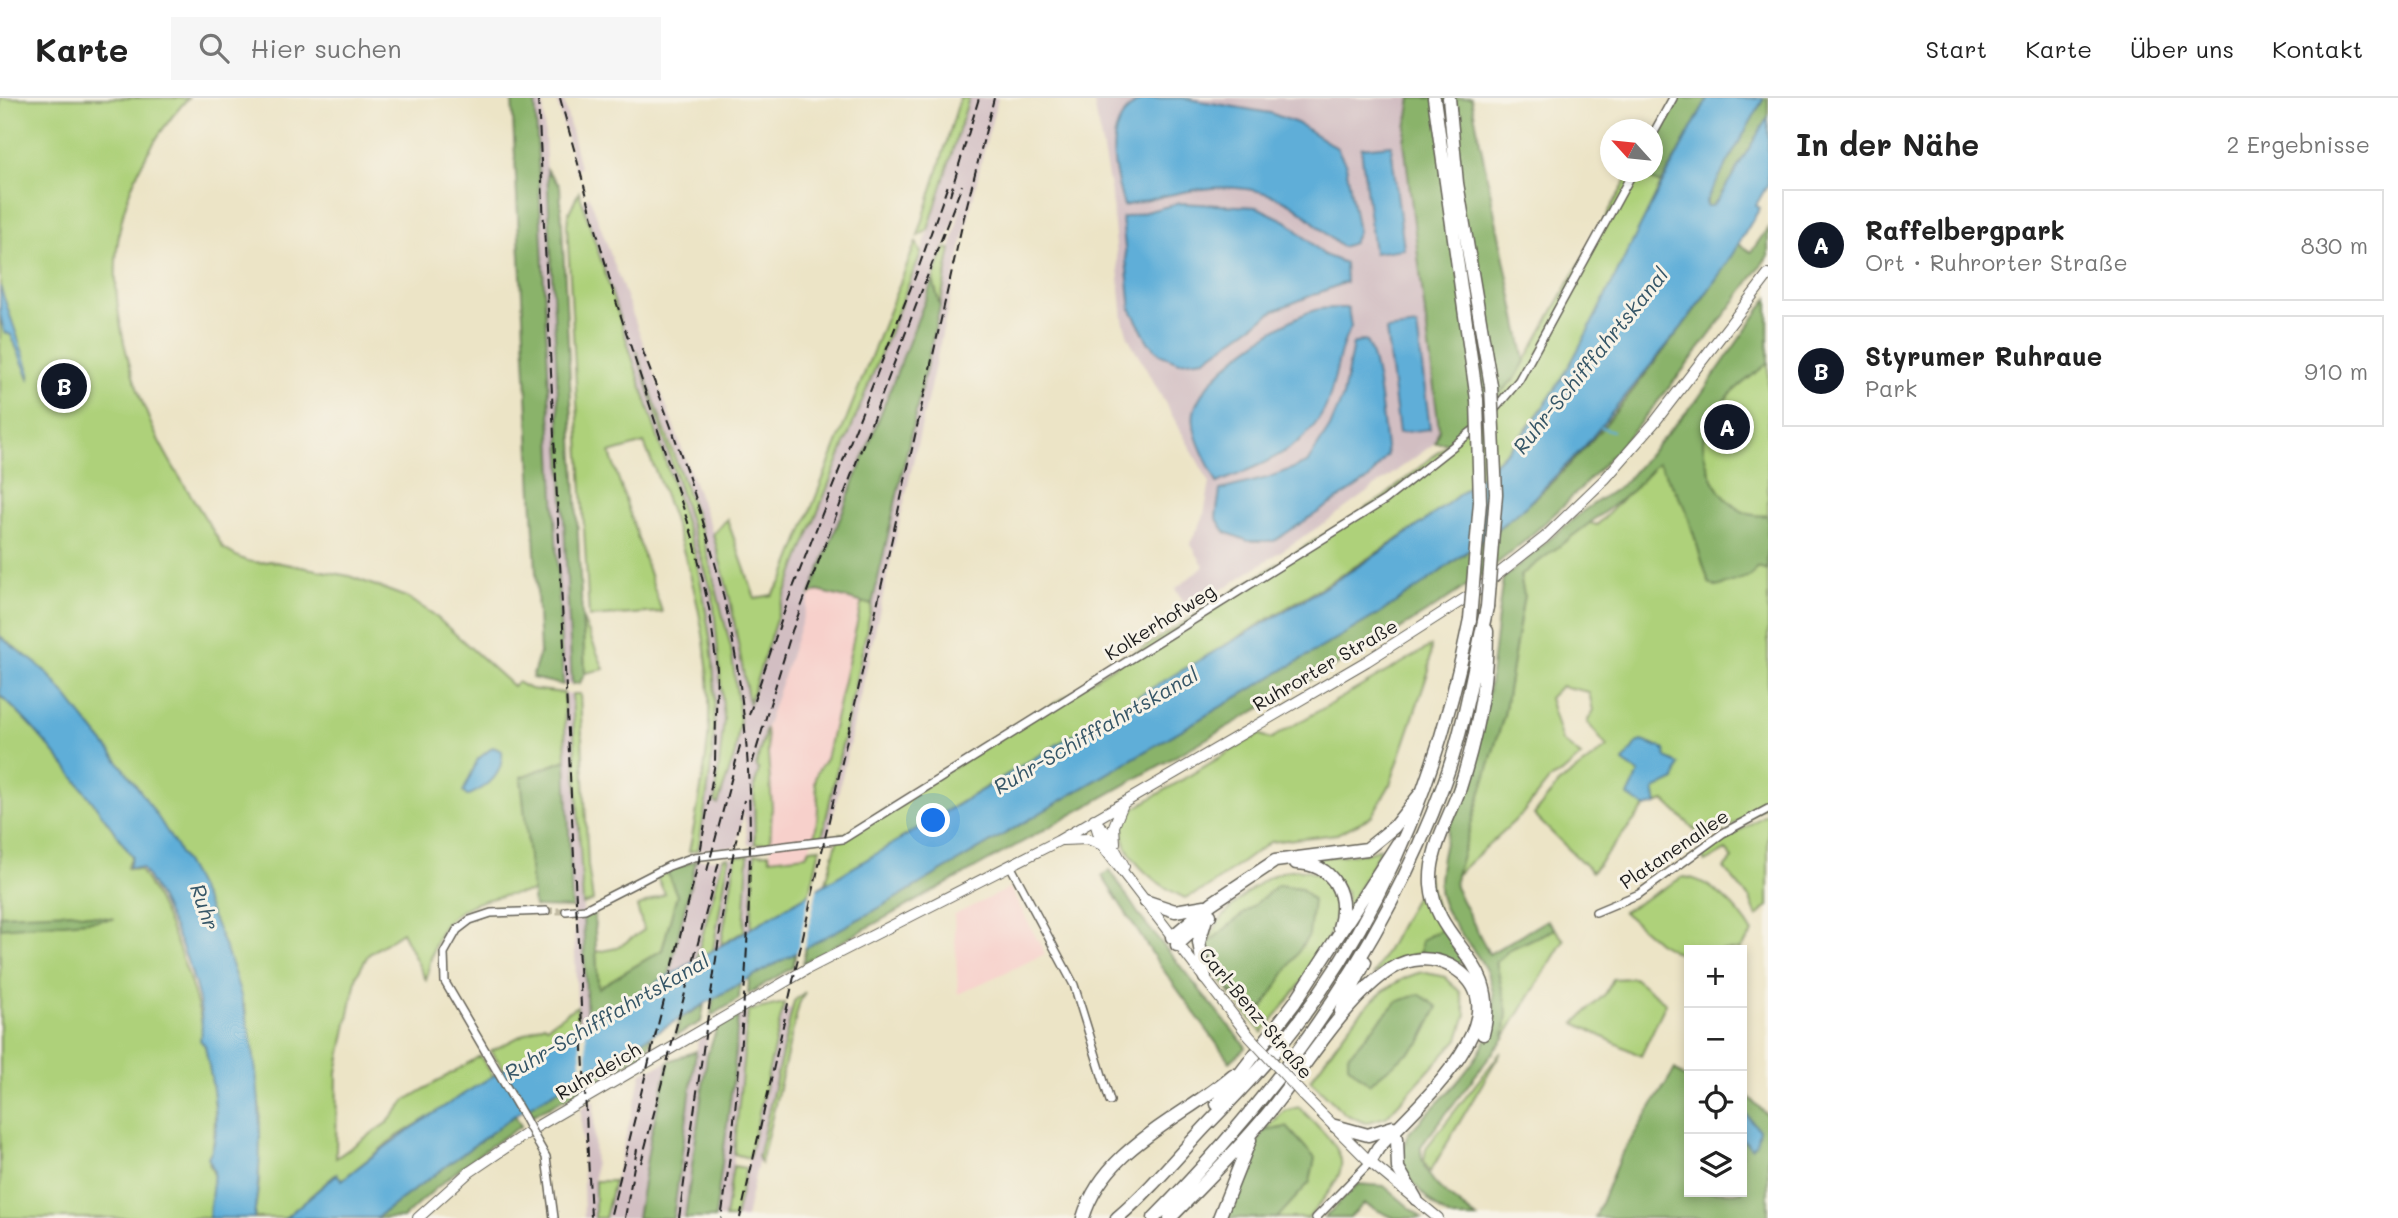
<!DOCTYPE html>
<html lang="de">
<head>
<meta charset="utf-8">
<style>
  body { margin:0; font-family:Mali,sans-serif; background:#f6f6f6; color:#222 }
  .controls { position:absolute; right:21px; bottom:21px; display:grid; overflow:hidden; border-radius:0px; box-shadow:0 4px 10px #0003 }
  .controls button { width:63px; height:63px; display:grid; place-items:center; padding:0; border:0; border-bottom:2px solid #e0e0e0; background:#fff; color:#222; font:35px sans-serif }
  .compass { position:absolute; left:1600px; top:21px; width:63px; height:63px; border-radius:50%; background:#fff; box-shadow:0 4px 10px #0003; rotate:297deg }
  .you { position:absolute; left:934px; top:723px; width:24px; height:24px; margin:-18px; border:5px solid #fff; border-radius:50%; background:#1a73e8; box-shadow:0 0 0 10px #1a73e833 }
  .badge { display:grid; place-items:center; width:46px; height:46px; border-radius:50%; background:#111827; color:#fff; font-size:23px; font-weight:700 }
  .pin { position:absolute; translate:-50% -50%; border:4px solid #fff; box-shadow:0 2px 7px #0006 }
  .list { margin:0; padding:0; list-style:none }
  h2 { display:flex; justify-content:space-between; align-items:center; height:91px; margin:0; padding:0 28px; font-size:30px }
  h2 small { font-size:23px; font-weight:400; color:#767676 }
  .list li { display:grid; grid-template-columns:46px 1fr auto; gap:21px; align-items:center; box-sizing:border-box; height:112px; margin:0 14px 14px; padding:0 14px; border:2px solid #e0e0e0; border-radius:0px }
  .list b { display:block; font-size:26px; white-space:nowrap }
  .list p { margin:0; font-size:23px; white-space:nowrap; color:#767676 }
  .list em { font-size:23px; font-style:normal; color:#767676 }
  .icon { flex:none; width:38px; height:38px; fill:none; stroke:currentColor; stroke-width:2; stroke-linecap:round; stroke-linejoin:round }
  .map { position:relative; flex:none; width:1768px; height:1120px; overflow:hidden }
  header { display:flex; align-items:center; gap:42px; box-sizing:border-box; height:98px; padding:0 35px; background:#fff; border-bottom:2px solid #e0e0e0 }
  header strong { font-size:33px }
  nav { display:flex; gap:38px; margin-inline-start:auto; font-size:24px }
  .search { width:490px; height:63px; background:#f6f6f6; display:flex; align-items:center; gap:18px; box-sizing:border-box; padding:0 24px; border-radius:0px; color:#767676; font-size:26px }
  main { display:flex }
  aside { flex:1; background:#fff }
  .map>svg:first-child { display:block }
  .built { fill:#f7d0cb }
  .industrial { fill:#d2bec2; fill-rule:evenodd }
  .green { fill:#aed17a; stroke:#65764b; stroke-width:2 }
  .forest { fill:#8ab36a; stroke:#536843; stroke-width:2 }
  .water { fill:#5eaed8; stroke:#3d657a; stroke-width:2 }
  .pier { fill:#ece4c6 }
  .lines { fill:none; stroke-linecap:round; stroke-linejoin:round }
  .stream { stroke:#5eaed8; stroke-width:2 }
  .street-tunnel { stroke:#c2bca4; stroke-width:7; stroke-dasharray:7 3.5; stroke-linecap:butt }
  .street-casing { stroke:#656258; stroke-width:10 }
  .secondary-casing { stroke:#656258; stroke-width:12 }
  .highway-casing { stroke:#656258; stroke-width:15 }
  .street { stroke:#fff; stroke-width:7 }
  .secondary { stroke:#fff; stroke-width:10 }
  .highway { stroke:#fff; stroke-width:12 }
  .rail { stroke:#1c1c1c; stroke-width:2; stroke-dasharray:10 5; stroke-linecap:butt }
  .street-bridge-casing { stroke:#656258; stroke-width:10; stroke-linecap:butt }
  .secondary-bridge-casing { stroke:#656258; stroke-width:12; stroke-linecap:butt }
  .highway-bridge-casing { stroke:#656258; stroke-width:15; stroke-linecap:butt }
  .street-bridge { stroke:#fff; stroke-width:7 }
  .secondary-bridge { stroke:#fff; stroke-width:10 }
  .highway-bridge { stroke:#fff; stroke-width:12 }
  .labels { text-anchor:middle; stroke-width:6; stroke-linejoin:round; paint-order:stroke }
  .street-label { font-size:19px; fill:#1c1c1c; stroke:#f7f3e8 }
  .water-label { font-size:21px; font-style:italic; fill:#365667; stroke:#f7f3e8 }
</style>
</head>
<body>
<header>
<strong>Karte</strong>
<div class="search"><svg class="icon" aria-label="search" viewBox="0 0 24 24"><circle cx="10" cy="10" r="6"/><path d="M15 15l6 6"/></svg>Hier suchen</div>
<nav><a>Start</a><a>Karte</a><a>Über uns</a><a>Kontakt</a></nav>
</header>
<main>
<div class="map">
<svg width="1768" height="1120" viewBox="0 0 1768 1120">
  <rect width="100%" height="100%" fill="#f7f3e8"/>
  <filter id="ink" filterUnits="userSpaceOnUse"><feTurbulence type="fractalNoise" baseFrequency=".0143" numOctaves="2"/><feDisplacementMap in="SourceGraphic" scale="14" xChannelSelector="R" yChannelSelector="G"/><feConvolveMatrix kernelMatrix="1 2 1 2 8 2 1 2 1" color-interpolation-filters="sRGB"/></filter>
  <filter id="wash" filterUnits="userSpaceOnUse"><feTurbulence type="fractalNoise" baseFrequency=".00686" numOctaves="4" result="noise"/><feDisplacementMap in="SourceGraphic" scale="28" xChannelSelector="R" yChannelSelector="G"/><feGaussianBlur stdDeviation="1.57" result="paint"/><feColorMatrix in="noise" values="0 0 0 0 0 0 0 0 0 0 0 0 0 0 0 0 0 1.4 0 .05"/><feComposite in="paint" operator="in"/></filter>
  <g filter="url(#wash)">
    <rect width="100%" height="100%" fill="#ece4c6"/>
    <path class="built" d="M818,493L862,503L826,661L816,674L813,688L819,705L814,741L806,757L770,761L772,709L766,630L810,497Z
      M1010,790L1045,856L958,896L954,817Z"/>
    <path class="industrial" d="M535,0H543L572,586L563,587Z
      M556,0H563L580,69L576,75Z
      M969,0H998L982,60L828,740H822L961,106L819,472L766,630L756,668L759,671L754,689L755,746L748,747L744,714L737,749L698,752L714,636L713,566L706,510L694,452L610,196L583,104L589,97L713,436L730,501L750,604L780,509L921,156ZM637,256L673,349L702,435L731,550L740,622L735,656L718,706L715,705L724,621L713,497Z
      M1093,0H1411L1404,43L1439,331L1435,345L1326,424L1189,513L1175,491L1204,468L1190,445L1203,421L1210,385L1128,239L1123,222L1111,95Z
      M564,595L572,596L583,807L587,925L578,929Z
      M755,756L751,830L744,833L748,757Z
      M736,758L721,847L713,852L729,759Z
      M723,760L696,862L669,877L696,762Z
      M784,909L791,911L746,1120H735Z
      M748,913L733,1068L725,1120H715L734,973L738,918Z
      M709,934L685,1120H673L698,942Z
      M669,963L651,1037L637,1120H605L642,975Z
      M594,1003L595,1120H584L581,1010Z"/>
    <path class="green" d="M0,0H188C99,97 100,204 149,321C165,362 201,410 223,450C238,460 252,468 270,463L349,478L406,499L433,516L513,588L517,584L530,591L564,595L566,662L521,679L533,794C496,798 450,803 436,844C431,856 429,870 426,882L402,834L368,857L357,877L337,974L336,1060L388,1024L406,1002L480,958L494,979L394,1040L342,1082L336,1076L285,1120H254L259,1085L260,1011L245,908L44,572L0,538Z
      M960,0H969L928,132L918,138Z
      M1631,74L1661,86C1617,175 1579,274 1511,349C1445,420 1355,468 1273,518C1124,609 972,694 825,788L839,736L845,737L1384,399L1449,345L1516,279Z
      M579,94L694,452C702,489 709,527 713,564C719,628 709,690 698,752L689,754C696,717 704,680 708,642C716,540 683,438 644,345L610,355L662,514L589,519L567,126L569,114Z
      M916,144L921,155L780,509L749,606L730,501L713,436L727,421L755,500L772,497L784,480Z
      M945,150L951,151L940,208L933,182Z
      M1768,217V707L1719,735L1712,726L1696,733L1665,703L1645,709L1592,774L1534,717L1558,686L1607,649L1587,624L1593,613L1589,594L1561,588L1549,600L1562,643L1581,658L1562,675L1549,682L1521,717L1456,777L1504,617L1524,497L1520,478L1587,424L1597,427C1662,363 1714,290 1768,217Z
      M636,252L702,435L731,550L740,622L735,656L718,706L715,705L724,621L713,497Z
      M862,503L872,507L822,740L814,741C816,730 818,719 818,708C819,683 806,687 826,661Z
      M583,521L604,571L585,575Z
      M1431,548L1429,572L1390,687L1371,719L1337,736L1270,744L1206,791L1185,800C1155,786 1105,750 1130,713L1259,636L1270,641Z
      M572,596H580L588,767L593,803L583,807Z
      M0,597C51,644 91,701 132,758L127,770L140,772C183,836 232,991 209,1066C219,1080 212,1104 209,1120H0Z
      M766,630L772,709L770,745L755,746L754,689L759,672L756,668Z
      M1768,715V808L1757,819L1750,801L1724,770L1733,760L1726,752L1705,764L1701,757Z
      M820,750L810,795L751,830L755,756L769,755L770,761L806,757L810,751Z
      M1381,750L1347,813L1346,794L1306,761L1366,755Z
      M748,757L744,833L721,847L736,758Z
      M729,759L713,852L696,862L723,760Z
      M1307,772C1313,775 1322,778 1326,782C1363,821 1286,904 1262,935L1228,893L1263,910L1208,845C1216,819 1258,780 1285,773C1292,771 1301,772 1307,772Z
      M667,774L677,797L662,852L598,890L596,854L617,850L644,832L637,809L665,796L657,779Z
      M1427,777L1443,831L1421,842V855L1398,861L1373,878Z
      M1683,779C1709,780 1740,812 1753,835L1739,852H1689V862L1658,844L1623,814Z
      M1555,831L1564,842L1504,940L1507,914L1496,864L1510,851Z
      M1422,874L1445,879L1460,894L1466,916L1458,941L1386,1019L1365,1025L1345,1016L1310,982C1342,940 1369,888 1422,874Z
      M1634,880L1666,905L1641,958L1575,925L1606,895L1613,881Z
      M805,894L799,906L761,1065L758,1059L794,903Z
      M784,905L749,1060L734,1056L748,913Z
      M577,908L578,929L505,972L491,953L544,926L547,928Z
      M1501,954L1430,1074L1424,1064L1426,1050Z
      M1299,1009C1350,1061 1357,1062 1308,1120H1277L1287,1029L1264,1033L1284,1013Z
      M733,1068L746,1070L735,1120H725Z
      M595,1083H614L605,1120H595Z"/>
    <path class="forest" d="M512,0H535L563,587L532,580L540,554Z
      M1411,0H1471L1525,263L1516,279L1449,345H1435L1439,331L1404,43Z
      M1679,0H1708L1661,86L1633,74H1652L1653,37L1658,39Z
      M1764,0H1768V19L1719,100L1712,108H1707V97Z
      M547,72L560,88L585,575L580,585L572,586Z
      M1768,130V158C1690,265 1612,372 1509,456C1432,518 1341,564 1255,613C1106,699 954,782 803,865L806,848L872,814L1380,515C1428,483 1476,449 1521,412C1576,367 1623,306 1666,250C1692,216 1718,182 1737,145L1751,154Z
      M933,182L940,208L872,507L818,493L810,497Z
      M1768,200V265C1752,279 1726,295 1716,314C1712,321 1703,335 1703,344C1704,377 1730,423 1768,417L1767,472L1757,469L1751,478L1717,489L1709,485L1685,409L1658,364L1633,392L1520,478L1524,497L1504,617L1456,777L1455,789L1489,856L1547,822L1555,831L1510,851L1496,864L1507,914L1504,940L1421,1048C1419,1082 1453,1101 1477,1120C1470,1120 1461,1120 1454,1120C1439,1117 1405,1079 1402,1064C1400,1055 1405,1045 1408,1036C1444,995 1509,947 1491,886C1487,869 1474,853 1464,840C1452,823 1437,805 1439,783C1442,731 1467,684 1480,634C1493,585 1495,531 1503,481L1583,413L1623,386L1697,302Z
      M566,662L572,810L534,809L521,679Z
      M696,762L669,877L587,925L583,817L594,813L598,890L662,852L677,797L667,774Z
      M1110,772L1141,820L1246,949L1230,964L1157,863L1102,778Z
      M1278,787L1301,790L1313,802L1309,837L1263,910C1226,893 1215,887 1208,845Z
      M70,814L114,821L0,830V817Z
      M1443,831L1463,861L1457,866L1439,856L1421,855V842Z
      M796,854L793,869L748,896L749,880Z
      M740,886L739,901L711,918L713,901Z
      M1419,896L1438,909L1420,945L1369,986L1348,967V958L1396,904Z
      M704,907L701,924L675,938L680,921Z
      M738,918L734,973L715,1120H685L707,958L717,930Z
      M652,937L647,953L589,988L588,974Z
      M696,953L673,1120H637L651,1037L669,963Z
      M1675,971L1689,983V1094H1742V992L1768,1018V1120H1595L1619,1061Z
      M581,978L582,992L531,1018L525,1011Z
      M515,1017L521,1028C478,1054 440,1085 403,1120H376Z
      M1287,1029L1315,1060L1310,1084L1277,1120H1225L1249,1059L1264,1033Z
      M1358,1086L1384,1088L1422,1120H1394L1364,1106L1349,1120H1324Z"/>
    <path class="water" d="M1144,0H1183L1270,15L1297,25L1337,50L1346,67L1358,134L1353,145L1342,149C1323,136 1307,114 1287,104C1233,76 1179,95 1124,108C1112,68 1101,22 1144,0Z
      M1708,0H1764L1706,103L1707,108H1712L1719,100L1768,19V86L1756,107L1760,110L1724,170L1681,230L1584,349L1523,411L1425,485L1380,515L872,814L749,880L515,1017L376,1120H285L337,1076L342,1082C456,990 589,924 715,851C868,763 1017,669 1169,580C1280,515 1421,442 1510,350C1558,300 1586,236 1617,175C1646,116 1676,58 1708,0Z
      M1391,47L1404,151L1374,155L1361,50Z
      M1180,105L1257,109L1288,124L1324,157L1345,165L1346,184L1275,212L1205,261L1179,264L1161,257L1148,244L1131,212L1122,120Z
      M0,188L30,275L29,280L11,237L4,234L0,217Z
      M1348,210L1351,229C1337,253 1337,280 1327,306C1309,350 1258,369 1217,385C1208,364 1190,337 1194,314C1202,276 1280,223 1315,212C1325,209 1338,210 1348,210Z
      M1417,228L1430,331L1399,335L1386,232Z
      M1365,242C1379,261 1383,331 1387,357L1369,381L1274,443H1248L1225,434L1216,419L1220,392L1267,380L1307,365L1330,329L1343,298L1353,246Z
      M0,538C14,551 33,561 46,574C62,591 75,610 90,628C210,771 282,929 254,1120H209L214,1073L208,1059C225,1034 210,976 205,948L200,942C211,901 165,805 142,770L129,769L132,758C91,701 51,644 0,597Z
      M1642,643L1665,651L1666,660L1679,666L1675,682L1654,692L1657,706L1645,709L1628,698L1639,675L1623,664L1636,646Z
      M493,649L502,653C504,676 487,690 467,698L463,694L478,661Z
      M1742,1011L1759,1032L1756,1046L1752,1050L1742,1041Z"/>
    <path class="pier" d="M818,788L803,854L796,858L811,791Z
      M585,922L588,978L582,982L579,925Z"/>
    <g class="lines">
      <path class="stream" d="M1601,329L1613,333"/>
    </g>
  </g>
  <g filter="url(#ink)">
    <g class="lines">
      <path class="street-tunnel" d="M546,813H566"/>
      <g class="street-casing">
        <path id="street" d="M1652,38L1673,0
          M1011,769L1074,887L1110,1003
          M566,813L585,811L669,768L694,759L843,741L1385,402L1485,323L1519,282L1633,74
          M1596,814L1639,796L1723,735L1768,711
          M524,1019L445,884L444,855L457,832L470,822L491,815L546,813
          M538,1045L546,1059L554,1120
          M1316,1120L1370,1064"/>
      </g>
      <g class="secondary-casing">
        <path id="secondary" d="M1094,721L1102,747L1249,938
          M1094,722L1105,733L1124,768
          M1062,742L1088,741L1102,747
          M1115,745L1114,728L1123,706
          M1303,997L1370,1064L1438,1120
          M418,1120L468,1075L536,1029L807,871L1058,743L1367,563L1475,494L1544,440L1605,381L1654,325L1768,177"/>
      </g>
      <g class="highway-casing">
        <path id="highway" d="M1434,0L1477,302
          M1449,0L1457,85L1491,288
          M1296,765C1334,766 1349,797 1339,830
          M1145,803L1175,813L1205,808
          M1205,824L1199,844L1205,880
          M1172,839L1212,805L1275,763L1367,751L1394,729L1421,695
          M1177,847L1210,817
          M1341,913L1365,864
          M1483,936C1502,861 1436,848 1431,786C1429,752 1449,721 1460,690C1476,640 1487,585 1487,533
          M1217,1006L1295,904L1398,745
          M1335,1028L1368,1037L1393,1029
          M1397,1040L1398,1070L1416,1101
          M1083,1120C1104,1049 1182,1021 1233,977
          M1117,1120C1150,1092 1176,1060 1205,1029C1236,997 1267,965 1294,930C1387,809 1441,670 1470,521
          M1154,1120C1277,996 1384,849 1444,685C1465,628 1474,567 1487,509
          M1170,1120C1202,1087 1235,1055 1264,1020C1301,976 1344,901 1391,871C1410,859 1432,858 1451,868C1532,913 1410,1014 1378,1050L1370,1064
          M1219,1120L1250,1042"/>
      </g>
      <use href="#street" class="street"/>
      <use href="#secondary" class="secondary"/>
      <use href="#highway" class="highway"/>
      <path class="rail" d="M538,0L591,1120
        M560,0L614,197L694,443L710,515L717,571L715,664L699,762L610,1120
        M950,97L979,0
        M642,251C679,349 716,447 734,550C754,660 752,771 745,883C740,962 734,1042 721,1120
        M749,617L789,500L917,174L948,87
        M752,666L792,533L962,87
        M707,773L741,644
        M641,1065L720,760
        M625,1120L637,1051
        M679,1120L725,798L744,702
        M740,1120L963,123L994,0"/>
      <g class="street-bridge-casing">
        <path id="street-bridge" d="M524,1019L538,1045"/>
      </g>
      <g class="secondary-bridge-casing">
        <path id="secondary-bridge" d="M1249,938L1303,997"/>
      </g>
      <g class="highway-bridge-casing">
        <path id="highway-bridge" d="M1487,509L1496,396L1491,288
          M1470,521L1480,404L1477,302"/>
      </g>
      <use href="#street-bridge" class="street-bridge"/>
      <use href="#secondary-bridge" class="secondary-bridge"/>
      <use href="#highway-bridge" class="highway-bridge"/>
    </g>
  </g>
  <g class="labels">
    <g class="street-label">
      <text transform="translate(1160 524) rotate(-32)" y="7">Kolkerhofweg</text>
      <text transform="translate(1325 567) rotate(-30)" y="7">Ruhrorter Straße</text>
      <text transform="translate(1674 751) rotate(-34)" y="7">Platanenallee</text>
      <text transform="translate(1256 915) rotate(50)" y="7">Carl-Benz-Straße</text>
      <text transform="translate(598 973) rotate(-30)" y="7">Ruhrdeich</text>
    </g>
    <g class="water-label">
      <text transform="translate(1591 263) rotate(-51)" y="7">Ruhr-Schifffahrtskanal</text>
      <text transform="translate(1096 633) rotate(-30)" y="7">Ruhr-Schifffahrtskanal</text>
      <text transform="translate(204 809) rotate(71)" y="7">Ruhr</text>
      <text transform="translate(607 919) rotate(-30)" y="7">Ruhr-Schifffahrtskanal</text>
    </g>
  </g>
</svg>
<div class="controls">
<button>+</button>
<button>−</button>
<button><svg class="icon" aria-label="locate" viewBox="0 0 24 24"><circle cx="12" cy="12" r="6"/><path d="M12 2v4M12 18v4M2 12h4M18 12h4"/></svg></button>
<button><svg class="icon" aria-label="layers" viewBox="0 0 24 24"><path d="M12 4l9 5-9 5-9-5zM3 14l9 5 9-5"/></svg></button>
</div>
<svg class="compass" viewBox="-18 -18 36 36"><path d="M0-13l5 13h-10z" fill="#e53935"/><path d="M0 13l5-13h-10z" fill="#767676"/></svg>
<div class="you"></div>
<div class="pin badge" style="left:1727px;top:329px">A</div>
<div class="pin badge" style="left:64px;top:288px">B</div>
</div>
<aside>
<h2>In der Nähe<small>2 Ergebnisse</small></h2>
<ul class="list">
<li><span class="badge">A</span><div><b>Raffelbergpark</b><p>Ort · Ruhrorter Straße</p></div><em>830 m</em></li>
<li><span class="badge">B</span><div><b>Styrumer Ruhraue</b><p>Park</p></div><em>910 m</em></li>
</ul>
</aside>
</main>
</body>
</html>
